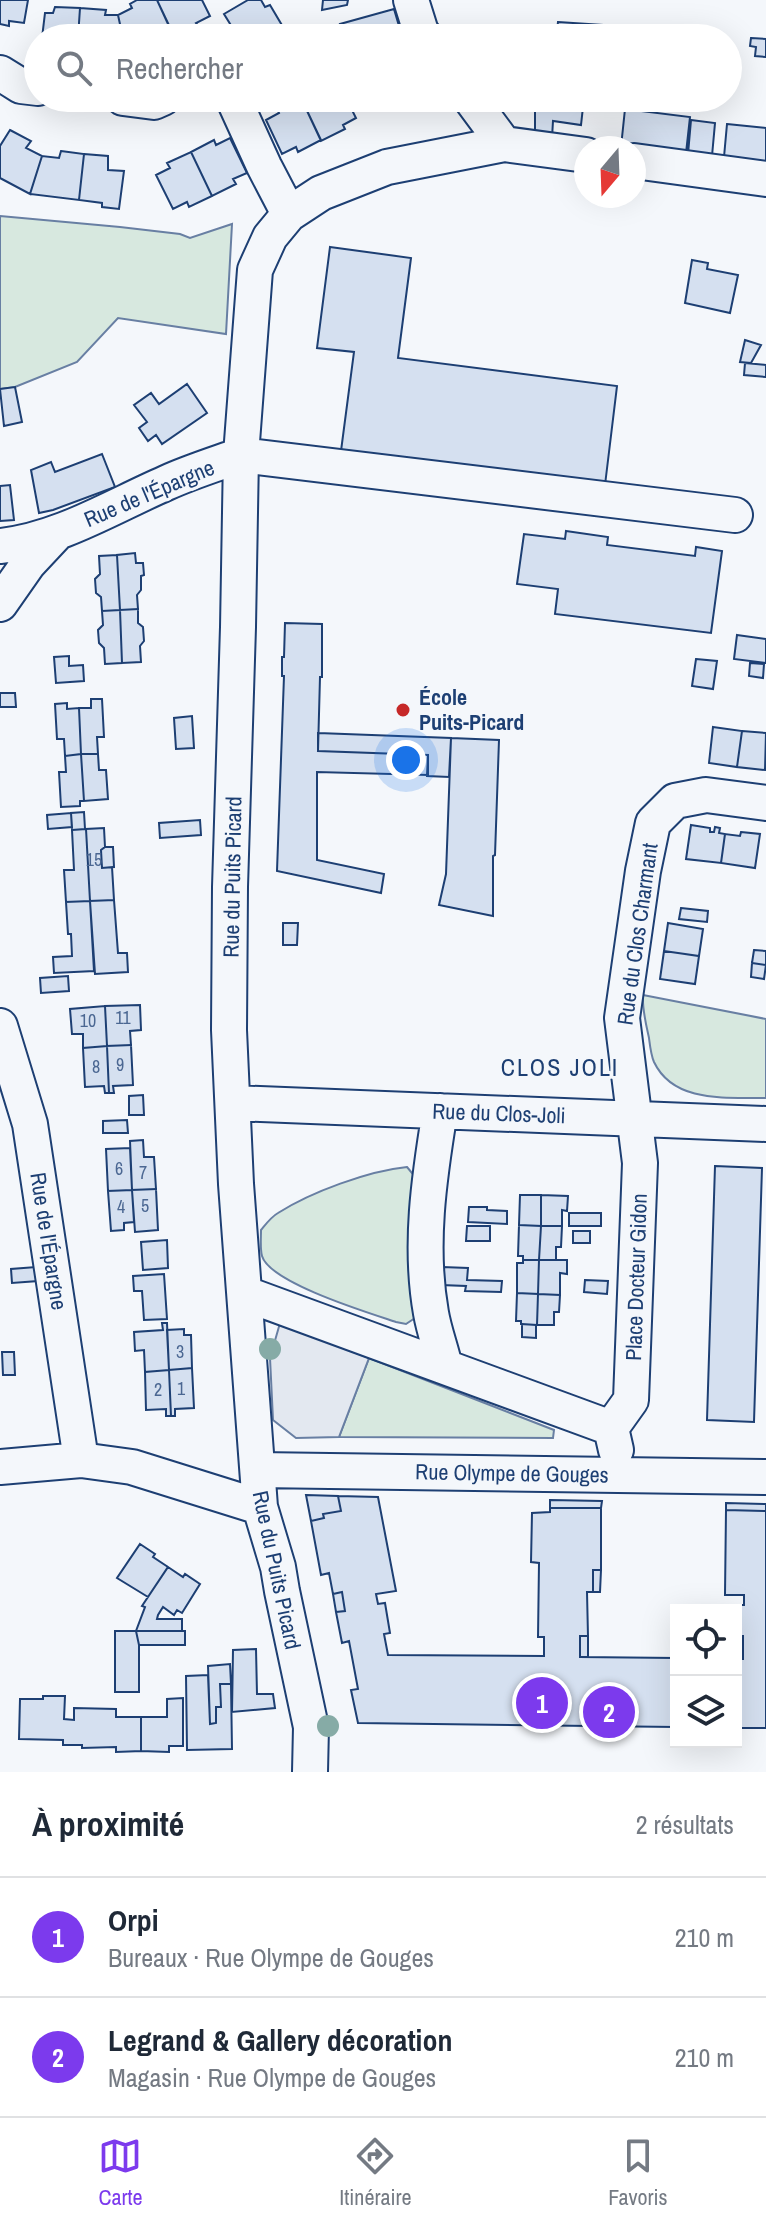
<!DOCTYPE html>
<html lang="fr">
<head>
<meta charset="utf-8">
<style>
  body { margin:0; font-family:"Archivo Narrow",sans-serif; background:#f2f2f3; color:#1f2937 }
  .controls { position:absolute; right:24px; bottom:24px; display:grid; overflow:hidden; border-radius:0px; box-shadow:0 8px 32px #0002 }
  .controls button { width:72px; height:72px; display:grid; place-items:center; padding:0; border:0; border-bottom:2px solid #e0e1e3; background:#fff; color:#1f2937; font:40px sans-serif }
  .compass { position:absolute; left:574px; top:136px; width:72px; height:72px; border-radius:50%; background:#fff; box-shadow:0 8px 32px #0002; rotate:199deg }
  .you { position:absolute; left:406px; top:760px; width:28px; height:28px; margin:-20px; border:6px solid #fff; border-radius:50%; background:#1a73e8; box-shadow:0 0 0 12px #1a73e833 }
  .badge { display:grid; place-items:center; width:52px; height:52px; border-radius:50%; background:#7c3aed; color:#fff; font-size:26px; font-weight:700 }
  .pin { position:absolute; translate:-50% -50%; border:4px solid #fff; box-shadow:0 2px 8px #0006 }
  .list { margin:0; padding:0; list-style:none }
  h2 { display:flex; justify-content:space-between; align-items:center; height:104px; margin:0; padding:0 32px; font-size:34px }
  h2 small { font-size:26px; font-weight:400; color:#747a83 }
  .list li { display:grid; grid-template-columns:52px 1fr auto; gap:24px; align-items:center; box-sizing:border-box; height:120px; padding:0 32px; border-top:2px solid #e0e1e3 }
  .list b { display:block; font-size:30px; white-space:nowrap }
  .list p { margin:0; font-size:26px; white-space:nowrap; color:#747a83 }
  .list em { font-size:26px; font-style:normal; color:#747a83 }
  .icon { flex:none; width:44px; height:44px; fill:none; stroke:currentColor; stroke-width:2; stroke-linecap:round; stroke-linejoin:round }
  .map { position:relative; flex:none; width:766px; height:1772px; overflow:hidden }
  .search { position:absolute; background:#fff; box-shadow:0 8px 32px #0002; left:24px; right:24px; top:24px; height:88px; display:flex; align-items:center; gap:20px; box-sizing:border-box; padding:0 28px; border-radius:44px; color:#747a83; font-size:30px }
  .sheet { height:344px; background:#fff }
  nav { display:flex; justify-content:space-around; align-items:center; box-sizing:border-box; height:112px; border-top:2px solid #e0e1e3; background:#fff; font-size:22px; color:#747a83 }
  nav a { display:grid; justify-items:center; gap:4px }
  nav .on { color:#7c3aed }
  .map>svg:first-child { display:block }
  .green { fill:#d7e8df; stroke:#687fa3; stroke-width:2 }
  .parking { fill:#e3e8f0; stroke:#687fa3; stroke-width:2 }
  .building { fill:#d5e0f0; stroke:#1d3f73; stroke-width:2 }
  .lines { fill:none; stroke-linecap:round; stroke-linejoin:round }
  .minor-casing { stroke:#1d3f73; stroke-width:38 }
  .minor { stroke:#f4f7fb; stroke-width:34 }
  .tree { fill:#86aba6 }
  .poi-dot { fill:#c62828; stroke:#f4f7fb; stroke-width:3 }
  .labels { text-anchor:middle; stroke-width:6; stroke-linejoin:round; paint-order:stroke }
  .number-label { font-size:18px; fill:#4b6792 }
  .street-label { font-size:22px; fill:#1d3f73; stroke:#f4f7fb }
  .poi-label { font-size:22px; font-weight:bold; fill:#1d3f73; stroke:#f4f7fb; text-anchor:start }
  .neighbourhood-label { font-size:24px; letter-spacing:2px; fill:#1d3f73; stroke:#f4f7fb }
</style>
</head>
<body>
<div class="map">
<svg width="766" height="1772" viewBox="0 0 766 1772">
  <rect width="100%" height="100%" fill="#f4f7fb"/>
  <path class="green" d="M0,216L120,227L180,234L190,238L232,224L226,334L118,318L77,362L15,387L0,389Z
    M643,995L766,1019V1098C728,1097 674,1104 654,1062C651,1055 650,1046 649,1038C646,1024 642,1009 643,995Z
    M407,1167L417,1179L415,1318L406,1324L396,1322C369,1313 270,1283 262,1256C260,1249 261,1238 261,1230C266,1224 271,1217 278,1213C311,1192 368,1171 407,1167Z
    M369,1358L554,1430L553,1438L339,1437Z"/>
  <path class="parking" d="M280,1323L369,1358L339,1437L296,1438L273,1420L270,1358Z"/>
  <path class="building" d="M0,0H28L24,23L9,21V26L0,24Z
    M137,0H157L174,37L123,38L118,15L132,8L130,4Z
    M157,0H202L210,16L196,23L199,27L175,38Z
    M248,0H261L265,7L270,5L283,27L264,38H232L228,30L232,27L224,14Z
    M323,0H348L347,5L322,10Z
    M55,7L80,8L78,38H42L45,13H53Z
    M80,8L106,10L105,15H118L123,38H78Z
    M394,9L399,26L369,33L367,29L344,36L340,24Z
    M558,22L633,27L632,38H556Z
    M646,29L682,32L681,38H645Z
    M751,38L766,39V57L755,56L756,47L750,46Z
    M298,98H301L321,140L298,152L296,147L282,154L266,120L279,113L277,108Z
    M301,98H346L356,118L343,125L345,129L321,141Z
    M529,98H584L581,125L553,121L552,138L535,136V103Z
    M625,109L690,117L686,153L621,147Z
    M691,120L715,123L712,156L688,154Z
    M727,124L766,128V162L724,157Z
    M10,130L31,141L26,148L42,156L30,194L0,178V146Z
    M230,138L247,173L233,179L236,184L212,196L191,152L214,140L216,145Z
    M61,151L84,154L79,200L30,194L42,156L59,158Z
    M191,152L212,196L189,207L187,202L173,209L156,175L170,168L167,163Z
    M84,154L108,156V170L124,171L119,209L102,207V203L79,200Z
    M330,247L411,258L398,358L617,386L605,485L341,451L354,352L317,348Z
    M692,260L708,263L707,269L738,275L730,313L685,303Z
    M745,340L761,345L751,363L740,362Z
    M745,363L766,365V377L744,375Z
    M187,384L207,413L162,444L156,435L148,441L139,428L147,422L134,405L151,393L159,404Z
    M15,387L22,422L4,426L0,389Z
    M102,454L115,487L53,510L39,513L31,470L51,462L55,472Z
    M10,485L14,520L0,521V486Z
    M566,531L608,537L607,545L695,556L696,547L722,551L711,633L555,614L558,589L517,584L524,534L565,539Z
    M135,553L136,563H143L144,575L141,576V590L137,595L138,609L120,610L117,555Z
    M117,555L120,610L102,611L101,597L96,593L95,579L100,574L99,556Z
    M138,609V623L143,627L144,641L140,646L141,662L122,663L120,610Z
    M120,610L122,663L105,664L104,648L99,643L98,630L103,625L102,611Z
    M285,623L322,624V677H320L318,751L428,755V775L317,772V860L384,874L381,893L277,871L284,676H282V657H284Z
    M737,635L766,639V663L734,659Z
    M69,656V666L83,665L84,681L56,683L54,657Z
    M696,659L717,661L713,689L692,686Z
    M750,663L764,664L763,678L749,676Z
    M0,693H15L16,707H0Z
    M91,699H102L104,737H97L98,754H81L79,708H91Z
    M67,703V709L79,708L81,754L65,756L64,739H57L55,704Z
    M192,716L194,748L176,749L174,718Z
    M713,727L742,731L737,767L709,763Z
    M742,731L766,733L765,770L737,767Z
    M318,733L451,738L449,777L427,776L428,755L318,751Z
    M451,738L499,740L495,855L493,856V916L439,905L446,874Z
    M81,754H98L99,770H106L108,799L84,801Z
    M81,754L84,801H80V806L61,807L59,772H66L65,756Z
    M84,812L85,829L72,830L71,813Z
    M71,813L72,827L48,829L47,815Z
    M200,820L201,835L160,838L159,823Z
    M691,825L710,828V832H714L715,827L720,828L719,833L725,834L721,863L686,859Z
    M104,828L105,847L101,850L102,868L112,867L114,900L90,901L86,829Z
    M86,829L90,901L66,902L64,870H74L72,830Z
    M741,832L760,834L755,868L721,863L725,834L740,836Z
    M105,847H113L114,867L102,868L101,850Z
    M114,900L118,953H127L128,972L95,974L90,901Z
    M90,901L94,971L54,973L53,957L72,956L71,934H68L66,902Z
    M681,908L708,911L707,922L679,919Z
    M283,923H298L297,945H283Z
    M668,923L703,929L699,956L664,951Z
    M754,950L766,951V965L752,963Z
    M664,951L699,956L695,984L660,979Z
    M752,963L766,965L764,979L751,977Z
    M68,976L69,991L41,993L40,978Z
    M140,1005L141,1030L130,1031L131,1045L107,1046L105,1006Z
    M105,1006L107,1046L83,1048V1034H72L70,1009Z
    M131,1045L133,1085L113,1086L114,1093H109L107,1046Z
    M107,1046L109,1093H105L104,1086L85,1087L83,1048Z
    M143,1095L144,1115H129V1096Z
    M127,1120L128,1133H103V1121Z
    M143,1140L144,1157H154L156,1189L132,1190L130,1141Z
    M130,1148L132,1190L108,1191L106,1149Z
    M715,1166L762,1168L754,1422L707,1420Z
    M156,1189L158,1230L135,1232L132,1190Z
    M132,1190L134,1222L124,1223V1230L111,1231L108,1191Z
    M520,1195H541V1226L519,1225Z
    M541,1195L568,1196L567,1211L562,1210V1226H541Z
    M469,1207H487V1210L507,1211V1224L468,1222Z
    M569,1213H601V1226H569Z
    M519,1225L541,1226L539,1260H523V1256H518Z
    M467,1226H490V1241H466Z
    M541,1226H562L561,1247H556V1260H539Z
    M573,1231H590V1243H573Z
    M167,1240L168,1268L143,1270L141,1242Z
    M523,1260H539L538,1294L517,1293V1263H523Z
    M539,1260H567V1274L560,1273V1295L538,1294Z
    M36,1267L38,1281L12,1283L11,1269Z
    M442,1267L468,1268L467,1280L502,1281L501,1292L465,1291L466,1286L441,1285Z
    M164,1274L167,1319L144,1320L142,1291H134L133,1276Z
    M585,1280L608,1281L607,1294L584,1292Z
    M517,1293L538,1294L537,1325L521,1324V1321H516Z
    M538,1294L560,1295L559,1312H554V1325H537Z
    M162,1323H167L169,1370L145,1372L144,1350L135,1351L134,1332L163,1330Z
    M522,1324L536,1325V1338L522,1337Z
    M184,1329V1335H191L192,1368L169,1370L167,1330Z
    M2,1352H14L15,1375H3Z
    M192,1368L194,1408L175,1409V1416H171L169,1370Z
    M169,1370L171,1416H166V1409L146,1410L145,1372Z
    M306,1495L338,1496L341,1511L323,1514L324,1518L311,1521Z
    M338,1496L378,1497L396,1591L376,1594L378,1604L385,1603L390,1633L384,1634L388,1655L544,1656V1637H538L539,1563L531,1562L532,1513L550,1512V1508H601V1570H593V1592H587L588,1636H580V1657L676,1658V1727L358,1723L351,1690L358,1689L349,1641L342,1643L336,1612L345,1611L342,1592L333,1594L329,1573L321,1575L311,1521L324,1518L323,1514L341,1511Z
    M550,1500L602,1501L601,1508H550Z
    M726,1503L766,1504V1511L726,1510Z
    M726,1510L766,1511V1728H736V1659H743V1636H736V1605H744V1595H725Z
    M140,1544L155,1554L153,1557L168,1567L148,1597L117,1578Z
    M168,1567L183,1577L185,1574L200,1584L182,1613L177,1610L174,1615L163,1607L158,1615L157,1619H182V1631H136L145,1607L142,1606Z
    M593,1570H601L600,1592H593Z
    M342,1592L345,1611L336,1612L333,1594Z
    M115,1631H136L139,1645V1692H115Z
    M136,1631H185V1645H139Z
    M580,1636H588V1657H580Z
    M256,1649L257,1694H273L275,1708L232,1712L233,1650Z
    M230,1664L231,1684H220L221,1707H216V1723L210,1724L208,1666Z
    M208,1675L210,1724L216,1723V1707H221L220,1684H231L232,1749L187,1750L186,1676Z
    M43,1696H65L64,1719L74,1720V1708L116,1709V1717H141V1751L116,1752V1747L82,1748V1745H63V1740L19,1739L20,1699H43Z
    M183,1698V1746H169V1752L141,1751V1717H167V1699Z"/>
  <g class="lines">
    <g class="minor-casing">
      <path id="minor" d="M411,0L421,32L426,38
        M0,73L21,86L38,88
        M123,98L154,102L163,98
        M233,98L264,166L289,214
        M470,98L504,144L586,155
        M634,161L766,179
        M0,546C59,540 113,506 166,483C190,472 216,464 241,455L735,515
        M0,604L28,564L57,533
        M0,1026L30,1124L81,1460
        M233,1103L766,1124
        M440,1111C429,1178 419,1246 431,1313C434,1331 441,1349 445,1367
        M246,1294L611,1428L616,1450
        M611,1428L631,1400L640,1163L622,1018L643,871L653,823L675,801L706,795L766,803
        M0,1467L81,1460L132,1467L260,1507
        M258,1470L766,1477
        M310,1772L311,1727L282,1591L278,1567L260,1507L236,1184L229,1030L230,887L238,627L241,455L255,270L270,237L289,214L321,193L387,167L504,144"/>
    </g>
    <use href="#minor" class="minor"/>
  </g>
  <g class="tree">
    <circle cx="270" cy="1349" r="11"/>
    <circle cx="328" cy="1726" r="11"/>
  </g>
  <circle class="poi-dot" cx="403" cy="710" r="8"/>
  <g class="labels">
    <g class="number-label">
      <text x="94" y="866">15</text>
      <text x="123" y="1024">11</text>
      <text x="88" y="1027">10</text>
      <text x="120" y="1071">9</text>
      <text x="96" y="1073">8</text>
      <text x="119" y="1175">6</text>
      <text x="143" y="1179">7</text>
      <text x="145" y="1212">5</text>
      <text x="121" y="1213">4</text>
      <text x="180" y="1358">3</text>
      <text x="181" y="1395">1</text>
      <text x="158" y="1396">2</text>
    </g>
    <g class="street-label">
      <text transform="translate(149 493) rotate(-23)" y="8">Rue de l'Épargne</text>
      <text transform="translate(232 877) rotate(-89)" y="8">Rue du Puits Picard</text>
      <text transform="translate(637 934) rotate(-82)" y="8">Rue du Clos Charmant</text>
      <text transform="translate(499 1113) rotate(2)" y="8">Rue du Clos-Joli</text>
      <text transform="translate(49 1241) rotate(81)" y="8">Rue de l'Épargne</text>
      <text transform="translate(636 1277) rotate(-88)" y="8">Place Docteur Gidon</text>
      <text transform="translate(512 1473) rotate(1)" y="8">Rue Olympe de Gouges</text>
      <text transform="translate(277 1570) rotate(78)" y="8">Rue du Puits Picard</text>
    </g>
    <g class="poi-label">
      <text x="419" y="705">École<tspan x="419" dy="25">Puits-Picard</tspan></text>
    </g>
    <g class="neighbourhood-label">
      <text x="560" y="1076">CLOS JOLI</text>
    </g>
  </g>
</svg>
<div class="controls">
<button><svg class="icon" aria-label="locate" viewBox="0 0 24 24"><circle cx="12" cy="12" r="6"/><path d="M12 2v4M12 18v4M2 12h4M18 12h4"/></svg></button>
<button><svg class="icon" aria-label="layers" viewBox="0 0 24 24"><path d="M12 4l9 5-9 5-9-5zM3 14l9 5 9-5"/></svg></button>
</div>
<svg class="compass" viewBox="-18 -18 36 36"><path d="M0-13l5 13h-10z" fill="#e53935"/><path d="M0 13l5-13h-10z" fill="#747a83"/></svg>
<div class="you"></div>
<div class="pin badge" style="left:542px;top:1703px">1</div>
<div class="pin badge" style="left:609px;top:1712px">2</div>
<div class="search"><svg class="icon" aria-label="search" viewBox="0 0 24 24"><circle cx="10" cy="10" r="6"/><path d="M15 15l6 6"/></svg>Rechercher</div>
</div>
<section class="sheet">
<h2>À proximité<small>2 résultats</small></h2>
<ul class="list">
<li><span class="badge">1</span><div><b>Orpi</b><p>Bureaux · Rue Olympe de Gouges</p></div><em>210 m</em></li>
<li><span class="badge">2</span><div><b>Legrand &amp; Gallery décoration</b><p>Magasin · Rue Olympe de Gouges</p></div><em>210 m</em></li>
</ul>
</section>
<nav>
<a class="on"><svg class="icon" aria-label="map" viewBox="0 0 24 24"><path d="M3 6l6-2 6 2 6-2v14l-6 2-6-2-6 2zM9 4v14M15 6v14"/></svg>Carte</a>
<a><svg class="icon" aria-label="directions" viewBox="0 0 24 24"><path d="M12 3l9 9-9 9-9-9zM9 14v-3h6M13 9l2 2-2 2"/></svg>Itinéraire</a>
<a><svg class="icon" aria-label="saved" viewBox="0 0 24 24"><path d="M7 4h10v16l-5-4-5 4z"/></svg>Favoris</a>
</nav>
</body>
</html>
